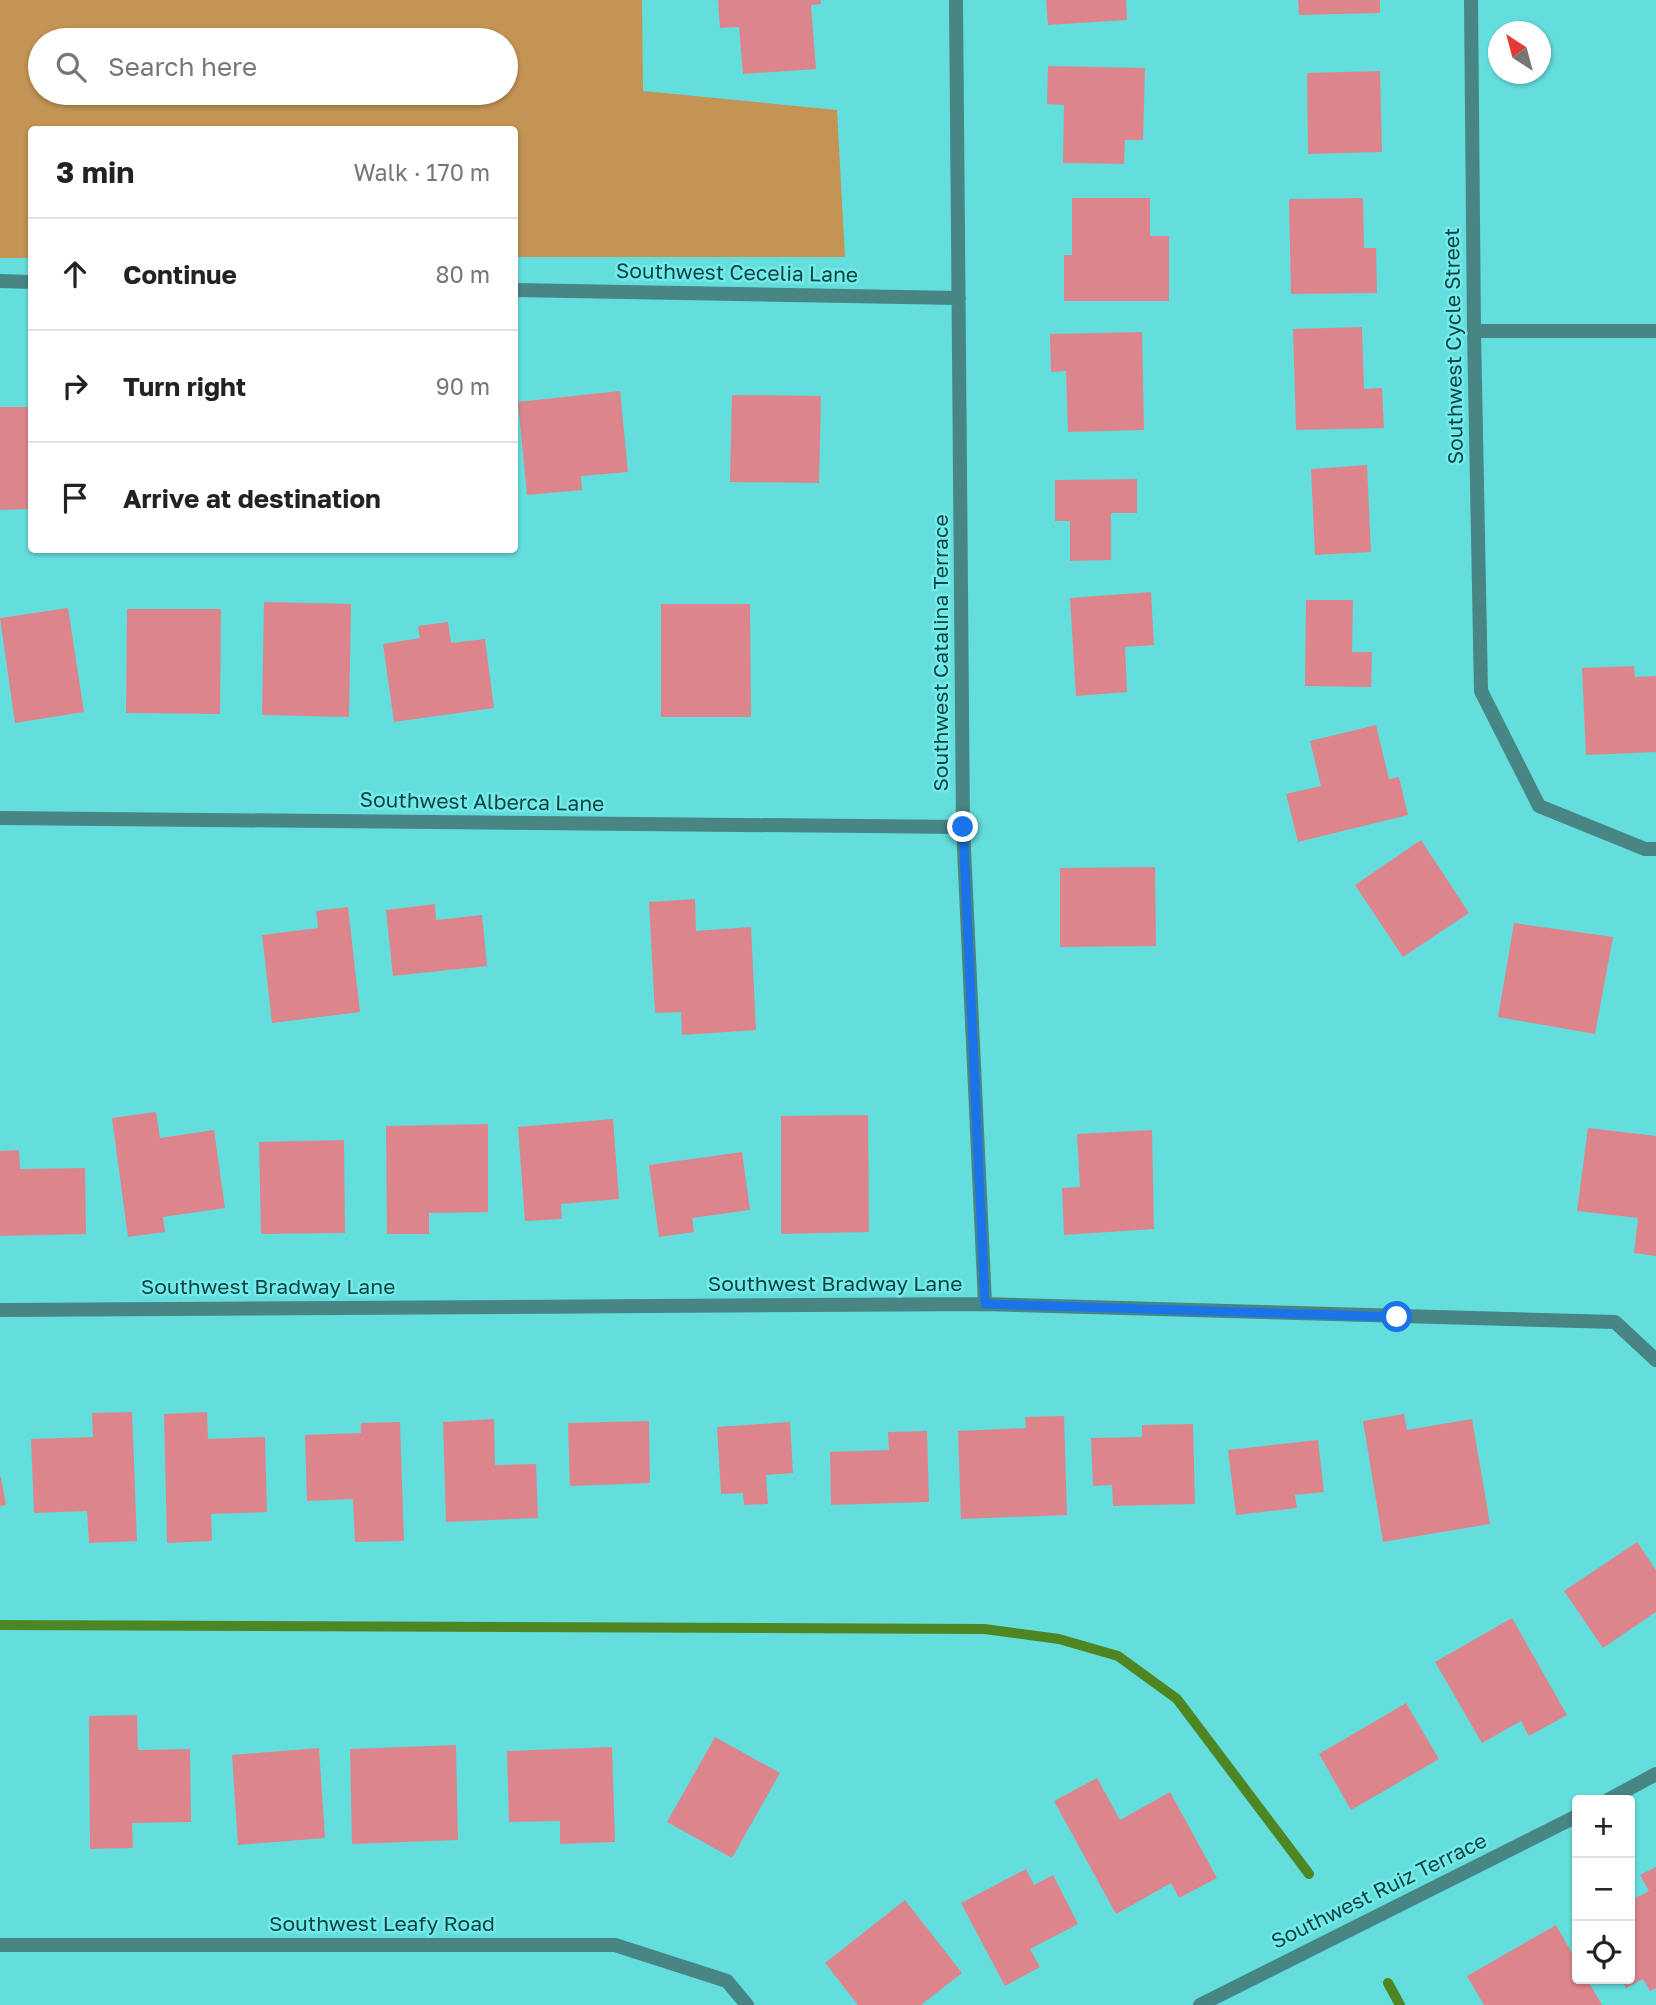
<!DOCTYPE html>
<html lang="en">
<head>
<meta charset="utf-8">
<style>
  body { margin:0; font-family:"Golos Text",sans-serif; background:#f6f6f6; color:#222 }
  .controls { position:absolute; right:21px; bottom:21px; display:grid; overflow:hidden; border-radius:7px; box-shadow:0 2px 5px #0004 }
  .controls button { width:63px; height:63px; display:grid; place-items:center; padding:0; border:0; border-bottom:2px solid #e0e0e0; background:#fff; color:#222; font:35px sans-serif }
  .compass { position:absolute; left:1488px; top:21px; width:63px; height:63px; border-radius:50%; background:#fff; box-shadow:0 2px 5px #0004; rotate:324deg }
  .stop { position:absolute; width:21px; height:21px; margin:-16px; border:5px solid #1a73e8; border-radius:50%; background:#fff }
  .stop.end { background:#1a73e8; border-color:#fff; box-shadow:0 2px 7px #0008 }
  .list { margin:0; padding:0; list-style:none }
  h2 { display:flex; justify-content:space-between; align-items:center; height:91px; margin:0; padding:0 28px; font-size:30px }
  h2 small { font-size:23px; font-weight:400; color:#767676 }
  .list li { display:grid; grid-template-columns:46px 1fr auto; gap:21px; align-items:center; box-sizing:border-box; height:112px; padding:0 28px; border-top:2px solid #e0e0e0 }
  .list b { display:block; font-size:26px; white-space:nowrap }
  .list em { font-size:23px; font-style:normal; color:#767676 }
  .icon { flex:none; width:38px; height:38px; fill:none; stroke:currentColor; stroke-width:2; stroke-linecap:round; stroke-linejoin:round }
  .map { position:relative; flex:none; width:1656px; height:2005px; overflow:hidden }
  .search { position:absolute; background:#fff; box-shadow:0 2px 5px #0004; left:28px; top:28px; width:490px; height:77px; display:flex; align-items:center; gap:18px; box-sizing:border-box; padding:0 24px; border-radius:38px; color:#767676; font-size:26px }
  .panel { position:absolute; background:#fff; box-shadow:0 2px 5px #0004; left:28px; top:126px; width:490px; height:427px; border-radius:7px }
  .map>svg:first-child { display:block }
  .green { fill:#c39453; fill-rule:evenodd }
  .lines { fill:none; stroke-linecap:round; stroke-linejoin:round }
  .stream { stroke:#4e8623; stroke-width:10 }
  .building { fill:#dd858d }
  .minor { stroke:#488585; stroke-width:14 }
  .route { stroke:#1a73e8; stroke-width:9 }
  .labels { text-anchor:middle; stroke-width:5; stroke-linejoin:round; paint-order:stroke }
  .street-label { font-size:21px; fill:#0e4544; stroke:#73ebea }
</style>
</head>
<body>
<div class="map">
<svg width="1656" height="2005" viewBox="0 0 1656 2005">
  <rect width="100%" height="100%" fill="#64dedd"/>
  <path class="green" d="M0,0H642L643,91L837,110L845,257H515L514,130H32L31,258H0ZM40,40H506V93H40Z"/>
  <g class="lines">
    <path class="stream" d="M0,1625L984,1629L1059,1639L1118,1656L1177,1699L1309,1874
      M1388,1983L1400,2005"/>
  </g>
  <path class="building" d="M718,0H821V4L811,5L816,69L743,74L739,27L720,28Z
    M1046,0H1126L1127,20L1048,25Z
    M1298,0H1380V13L1299,15Z
    M1048,66L1145,68L1143,140H1125L1124,164L1063,163L1064,105L1047,104Z
    M1380,71L1382,152L1308,154L1307,73Z
    M1072,198H1150V236H1169V301H1064V255H1072Z
    M1363,198L1364,248H1376L1377,293L1291,294L1289,199Z
    M1362,327L1364,389L1382,388L1384,428L1296,430L1293,329Z
    M1142,332L1144,430L1068,432L1066,371L1051,372L1050,334Z
    M620,391L628,472L581,476L582,490L527,495L518,402Z
    M732,395L821,396L819,483L730,482Z
    M0,407H32L30,509L0,510Z
    M1367,465L1371,552L1315,555L1311,469Z
    M1137,479V513H1111V560L1070,561V521H1055V480Z
    M1151,592L1154,645L1125,647L1127,692L1076,696L1070,598Z
    M1306,600H1353L1352,652H1372L1371,687L1305,686Z
    M264,602L351,604L349,717L262,715Z
    M661,604H750L751,717H661Z
    M68,608L84,712L15,723L0,618Z
    M127,609H221L220,714L126,713Z
    M448,622L451,643L485,639L494,708L394,722L383,644L420,638L418,626Z
    M1634,666L1635,677L1656,676V752L1586,755L1582,668Z
    M1376,725L1389,779L1399,777L1408,815L1298,842L1286,794L1321,786L1310,741Z
    M1421,840L1469,913L1403,957L1355,885Z
    M1155,867L1156,946L1060,947V868Z
    M695,899L696,931L751,927L756,1030L682,1035L681,1012L655,1013L649,902Z
    M435,904L436,920L482,915L487,966L393,976L386,910Z
    M348,907L360,1012L272,1023L262,935L318,928L316,911Z
    M1514,923L1613,937L1595,1034L1498,1017Z
    M156,1112L160,1138L214,1130L225,1208L163,1217L165,1232L128,1237L112,1118Z
    M868,1115L869,1232L781,1234V1116Z
    M613,1119L619,1199L561,1204L562,1219L525,1221L518,1127Z
    M488,1124V1212L429,1213V1234H387L386,1126Z
    M1588,1128L1656,1136V1256L1634,1253L1638,1218L1577,1211Z
    M1152,1130L1154,1229L1064,1235L1062,1188L1080,1187L1077,1134Z
    M344,1140L345,1233L261,1234L259,1142Z
    M19,1150L20,1169L85,1168L86,1234L0,1236V1151Z
    M742,1152L750,1210L692,1218L694,1232L659,1237L649,1165Z
    M132,1412L137,1541L89,1543L87,1511L34,1513L31,1439L93,1437L92,1413Z
    M207,1412L208,1439L265,1437L267,1512L211,1514L212,1541L167,1543L164,1414Z
    M1404,1414L1407,1430L1472,1419L1490,1524L1383,1542L1363,1421Z
    M1064,1416L1067,1515L961,1519L958,1431L1026,1428L1025,1417Z
    M494,1419L495,1465L536,1464L538,1518L446,1522L443,1422Z
    M649,1421L650,1483L570,1486L568,1423Z
    M400,1422L404,1541L355,1542L353,1499L307,1501L305,1435L361,1433V1423Z
    M790,1422L793,1473L766,1475L768,1504L744,1505L743,1493L721,1494L717,1427Z
    M1193,1424L1195,1504L1113,1506L1112,1485L1093,1486L1091,1438L1142,1437V1425Z
    M927,1431L929,1502L831,1505L830,1452L889,1450L888,1432Z
    M1318,1440L1324,1492L1295,1495L1297,1508L1236,1515L1228,1450Z
    M0,1477H1L6,1505L0,1506Z
    M1637,1542L1656,1570V1612L1603,1648L1564,1591Z
    M1512,1618L1567,1715L1529,1736L1521,1721L1482,1743L1435,1662Z
    M1406,1703L1439,1759L1351,1810L1319,1754Z
    M137,1715L138,1750L190,1749L191,1822L132,1823L133,1848L90,1849L89,1716Z
    M715,1737L780,1773L732,1858L667,1822Z
    M456,1745L458,1840L352,1844L350,1749Z
    M612,1747L615,1842L560,1844V1821L509,1822L507,1751Z
    M319,1748L325,1838L238,1845L232,1755Z
    M1097,1778L1120,1820L1170,1792L1217,1878L1179,1898L1171,1883L1116,1914L1054,1801Z
    M1656,1867V1988L1650,1991L1643,1979L1626,1988L1621,1979H1630V1901L1649,1891L1640,1875Z
    M1026,1869L1034,1885L1053,1875L1078,1924L1030,1949L1040,1967L1005,1986L961,1903Z
    M905,1900L962,1973L921,2005H858L825,1963Z
    M1556,1925L1577,1962V1979H1587L1602,2005H1484L1467,1976Z"/>
  <g class="lines">
    <path class="minor" d="M956,0L963,827L985,1304
      M1471,0L1474,331L1481,691L1539,806L1645,849H1656
      M0,281L32,282
      M514,290L959,298
      M1474,331H1656
      M0,818L963,827
      M0,1310L985,1304L1615,1322L1656,1360
      M1608,1800L1656,1774
      M0,1945H615L727,1981L747,2005
      M1200,2005L1577,1816"/>
  </g>
  <g class="lines">
    <path class="route" d="M963,827L985,1304L1397,1317"/>
  </g>
  <g class="labels">
    <g class="street-label">
      <text transform="translate(737 273) rotate(1)" y="7">Southwest Cecelia Lane</text>
      <text transform="translate(1454 346) rotate(-91)" y="7">Southwest Cycle Street</text>
      <text transform="translate(941 653) rotate(-90)" y="7">Southwest Catalina Terrace</text>
      <text transform="translate(482 802) rotate(1)" y="7">Southwest Alberca Lane</text>
      <text x="835" y="1291">Southwest Bradway Lane</text>
      <text x="268" y="1294">Southwest Bradway Lane</text>
      <text transform="translate(1379 1891) rotate(-26)" y="7">Southwest Ruiz Terrace</text>
      <text x="382" y="1931">Southwest Leafy Road</text>
    </g>
  </g>
</svg>
<div class="controls">
<button>+</button>
<button>−</button>
<button><svg class="icon" aria-label="locate" viewBox="0 0 24 24"><circle cx="12" cy="12" r="6"/><path d="M12 2v4M12 18v4M2 12h4M18 12h4"/></svg></button>
</div>
<svg class="compass" viewBox="-18 -18 36 36"><path d="M0-13l5 13h-10z" fill="#e53935"/><path d="M0 13l5-13h-10z" fill="#767676"/></svg>
<div class="stop" style="left:1397px;top:1317px"></div>
<div class="stop end" style="left:963px;top:827px"></div>
<div class="search"><svg class="icon" aria-label="search" viewBox="0 0 24 24"><circle cx="10" cy="10" r="6"/><path d="M15 15l6 6"/></svg>Search here</div>
<section class="panel">
<h2>3 min<small>Walk · 170 m</small></h2>
<ul class="list">
<li><svg class="icon" aria-label="ahead" viewBox="0 0 24 24"><path d="M12 20V5M6 11l6-6 6 6"/></svg><div><b>Continue</b></div><em>80 m</em></li>
<li><svg class="icon" aria-label="right" viewBox="0 0 24 24"><path d="M7 20v-9h11M14 6l5 5-5 5"/></svg><div><b>Turn right</b></div><em>90 m</em></li>
<li><svg class="icon" aria-label="arrive" viewBox="0 0 24 24"><path d="M6 21V4h12l-3 4 3 4H6"/></svg><div><b>Arrive at destination</b></div></li>
</ul>
</section>
</div>
</body>
</html>
